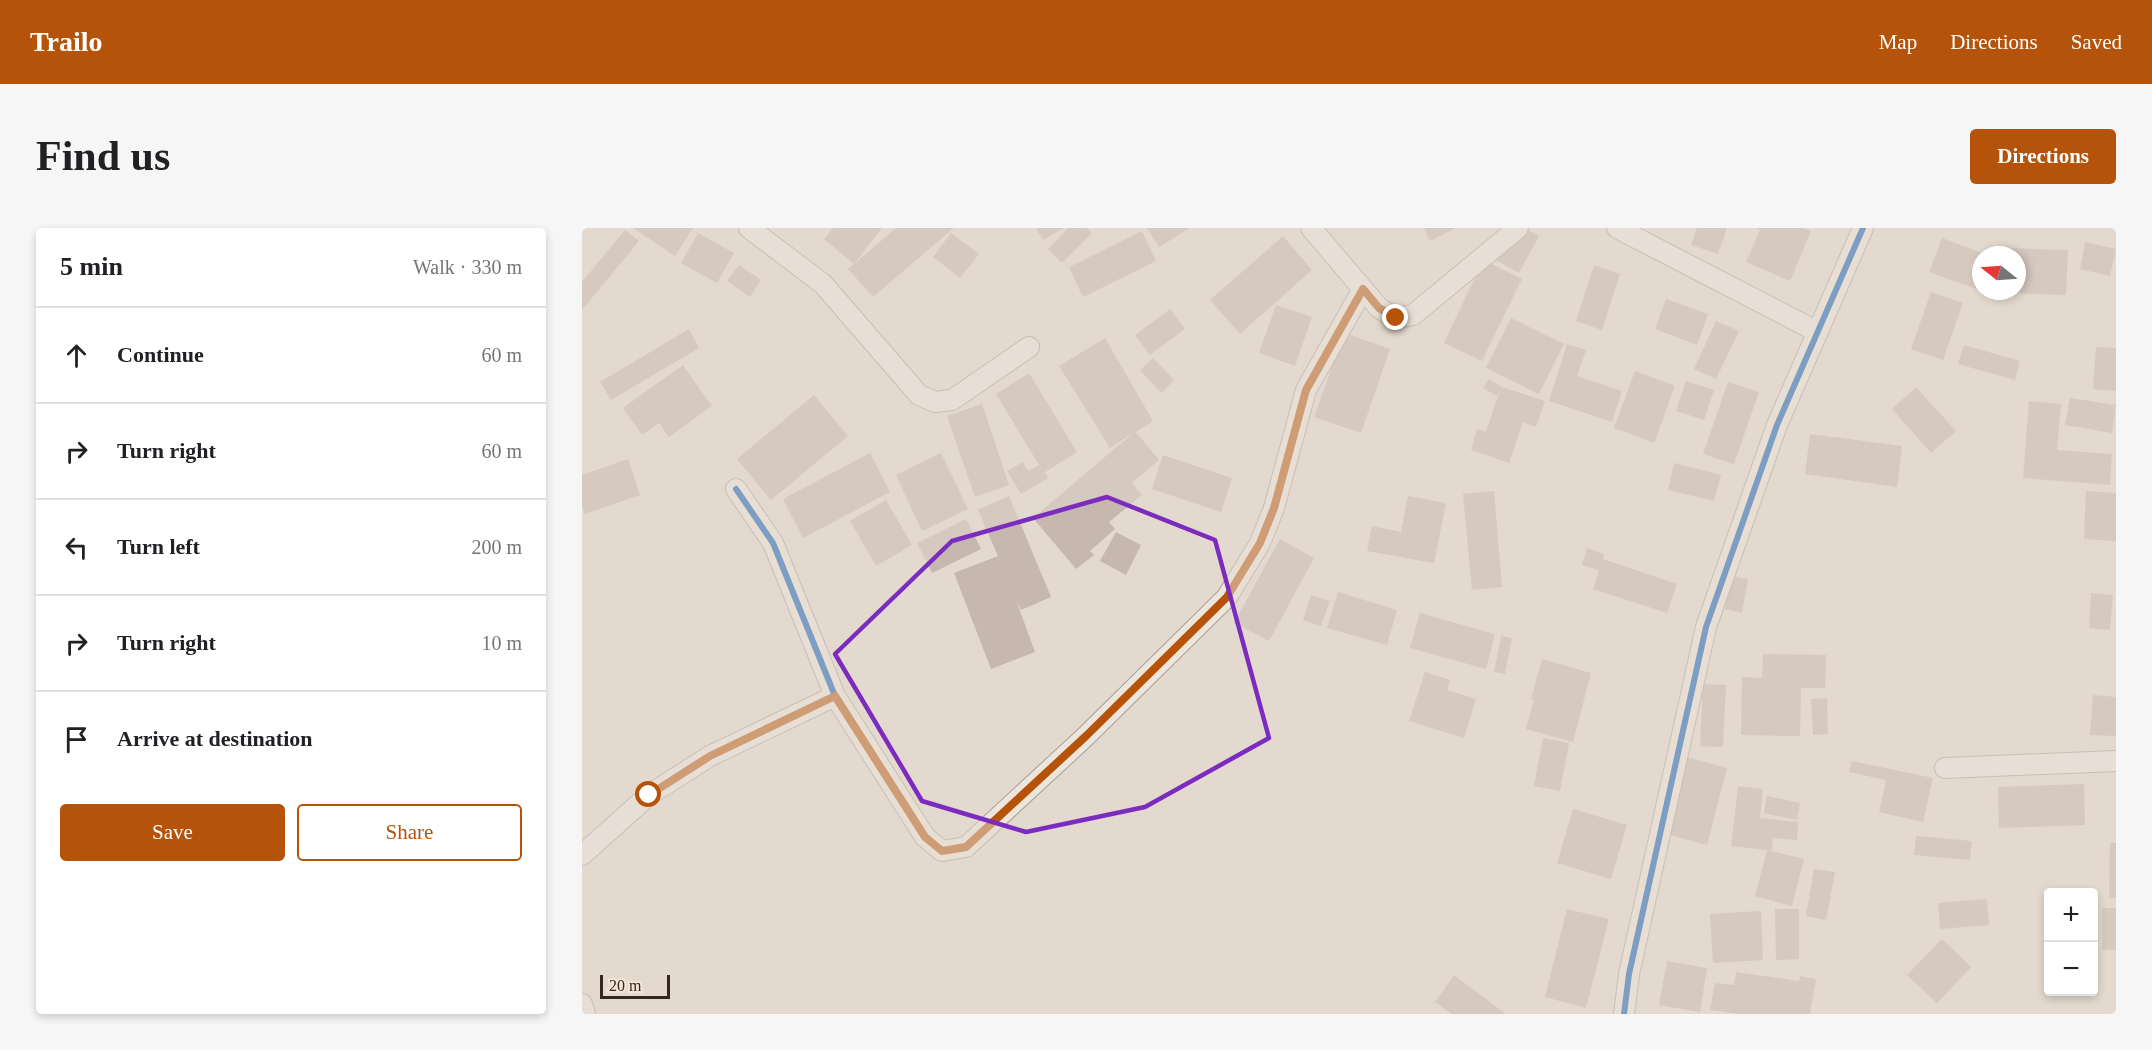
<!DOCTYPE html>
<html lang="en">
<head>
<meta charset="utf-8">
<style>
  body { margin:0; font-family:Georgia,serif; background:#f6f6f6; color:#202124 }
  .controls { position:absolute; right:18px; bottom:18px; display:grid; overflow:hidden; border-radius:6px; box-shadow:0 3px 9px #0003 }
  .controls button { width:54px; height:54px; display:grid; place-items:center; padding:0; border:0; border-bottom:2px solid #e0e0e0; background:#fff; color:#202124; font:30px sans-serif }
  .compass { position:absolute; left:1390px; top:18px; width:54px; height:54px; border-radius:50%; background:#fff; box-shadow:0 3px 9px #0003; rotate:287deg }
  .scale { position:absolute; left:18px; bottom:15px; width:70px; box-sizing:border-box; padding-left:6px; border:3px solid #37261f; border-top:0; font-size:16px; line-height:21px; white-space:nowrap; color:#37261f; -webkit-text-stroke:4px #f3e5d5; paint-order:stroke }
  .stop { position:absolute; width:18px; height:18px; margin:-14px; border:4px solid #b45309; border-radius:50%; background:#fff }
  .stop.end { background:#b45309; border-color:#fff; box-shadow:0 2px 6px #0008 }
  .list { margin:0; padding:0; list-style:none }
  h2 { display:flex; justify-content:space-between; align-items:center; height:78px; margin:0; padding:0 24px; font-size:26px }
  h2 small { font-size:20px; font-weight:400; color:#757577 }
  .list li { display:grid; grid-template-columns:39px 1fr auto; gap:18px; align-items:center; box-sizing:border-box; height:96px; padding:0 24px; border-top:2px solid #e0e0e0 }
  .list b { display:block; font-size:22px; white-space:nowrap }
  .list em { font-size:20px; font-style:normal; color:#757577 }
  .actions { display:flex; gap:12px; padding:18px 24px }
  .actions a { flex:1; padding:14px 0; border:2px solid #b45309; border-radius:6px; text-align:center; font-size:21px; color:#b45309 }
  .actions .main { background:#b45309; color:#fff }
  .icon { flex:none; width:33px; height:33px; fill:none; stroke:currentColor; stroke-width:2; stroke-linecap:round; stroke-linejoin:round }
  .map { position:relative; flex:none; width:1534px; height:786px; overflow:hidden; border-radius:6px }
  header { display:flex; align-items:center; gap:36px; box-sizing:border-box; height:84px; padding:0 30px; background:#b45309; color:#fff }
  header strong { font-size:28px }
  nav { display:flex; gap:33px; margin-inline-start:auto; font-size:21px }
  .intro { display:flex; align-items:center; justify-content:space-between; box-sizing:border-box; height:144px; padding:0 36px }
  h1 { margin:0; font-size:42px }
  .button { padding:15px 27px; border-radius:6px; background:#b45309; color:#fff; font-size:21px; font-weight:700 }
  main { display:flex; gap:36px; padding:0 36px }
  aside { flex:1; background:#fff; border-radius:6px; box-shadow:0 3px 9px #0003 }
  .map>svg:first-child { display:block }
  .building { fill:#c6b7af }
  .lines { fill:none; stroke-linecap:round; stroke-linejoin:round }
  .street-casing { stroke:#a89f96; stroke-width:22 }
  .street { stroke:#ece6df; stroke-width:20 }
  .cycleway-casing { stroke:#f3e5d5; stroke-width:10 }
  .cycleway { stroke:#0057b8; stroke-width:6 }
  .route { stroke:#b45309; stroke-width:8 }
  .marked { fill:none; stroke:#7b2cbf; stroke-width:4.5; stroke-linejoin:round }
</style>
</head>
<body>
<header>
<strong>Trailo</strong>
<nav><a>Map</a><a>Directions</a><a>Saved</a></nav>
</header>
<div class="intro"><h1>Find us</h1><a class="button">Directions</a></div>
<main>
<aside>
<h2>5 min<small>Walk · 330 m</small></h2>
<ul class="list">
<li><svg class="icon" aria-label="ahead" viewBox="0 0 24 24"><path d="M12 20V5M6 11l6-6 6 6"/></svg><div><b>Continue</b></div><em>60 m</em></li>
<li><svg class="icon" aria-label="right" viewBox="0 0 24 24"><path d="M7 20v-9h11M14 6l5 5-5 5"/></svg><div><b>Turn right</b></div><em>60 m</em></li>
<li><svg class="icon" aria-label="left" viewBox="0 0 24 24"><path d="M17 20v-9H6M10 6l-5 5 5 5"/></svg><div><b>Turn left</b></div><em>200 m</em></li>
<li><svg class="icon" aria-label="right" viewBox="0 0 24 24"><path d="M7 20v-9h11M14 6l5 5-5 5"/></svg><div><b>Turn right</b></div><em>10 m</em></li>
<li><svg class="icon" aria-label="arrive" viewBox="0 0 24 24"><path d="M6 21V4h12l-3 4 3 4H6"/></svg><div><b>Arrive at destination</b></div></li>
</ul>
<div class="actions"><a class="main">Save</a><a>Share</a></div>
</aside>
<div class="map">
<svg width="1534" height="786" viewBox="0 0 1534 786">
  <rect width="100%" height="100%" fill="#e3d9ce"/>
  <path class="building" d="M51,0H111L93,28Z
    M251,0H300L272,36L242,11Z
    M314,0H372L291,69L266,41Z
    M454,0H482L461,12Z
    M486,0H505L510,5L480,35L466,21Z
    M565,0H608L577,19Z
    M842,0H874L848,13Z
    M943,0L957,8L937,45L905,27Z
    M1115,0H1145L1136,26L1109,17Z
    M1174,0H1221L1229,3L1208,53L1164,34L1178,2Z
    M43,2L57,13L0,82V54Z
    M560,3L574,33L501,69L487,39Z
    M116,5L152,25L135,55L99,35Z
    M369,5L397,26L378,50L351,29Z
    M701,8L730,42L658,106L628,72Z
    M1360,10L1405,27H1399V51L1395,61L1347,44Z
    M1503,14L1534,21L1528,48L1498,41Z
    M1420,20L1486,22L1484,67L1430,65V63H1435V27H1420Z
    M901,32L940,51L900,133L862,115Z
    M157,37L179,52L168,69L145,53Z
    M1012,37L1038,46L1020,102L994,93Z
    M1349,64L1381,75L1361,132L1329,121Z
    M1084,71L1126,86L1115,117L1073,101Z
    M694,77L730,89L713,138L677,125Z
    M588,81L603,101L568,127L553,107Z
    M929,90L982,116L957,166L904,140Z
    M1134,93L1157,103L1134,151L1112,141Z
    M107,101L117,120L29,172L18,154Z
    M762,105L808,121L779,205L732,189Z
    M523,110L571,193L554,204L577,232L550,255L560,267L527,294L533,301L508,323L512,327L494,341L451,290L551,205L528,220L477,138Z
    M985,116L1004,122L995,148L1040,163L1030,194L967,173Z
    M1382,117L1438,133L1433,152L1376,136Z
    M1514,119L1534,120V163L1511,161Z
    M571,130L592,152L579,165L558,142Z
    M101,137L130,178L87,209L77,195L60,207L41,180Z
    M1053,143L1093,158L1072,215L1032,200Z
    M447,145L495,224L463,244L466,250L439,266L425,243L441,234L446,243L457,237L414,166Z
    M907,151L920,159L963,173L954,199L941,194L927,235L889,222L895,201L904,204L918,162L915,168L901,160Z
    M1104,153L1132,162L1122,192L1094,183Z
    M1146,154L1177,164L1152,236L1121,226Z
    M1334,159L1374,203L1349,225L1310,181Z
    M232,167L266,208L189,272L155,231Z
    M1488,170L1534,177L1530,205L1483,197Z
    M1447,173L1479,176L1475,222L1530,226L1528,257L1441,250Z
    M400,176L427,257L393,269L365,188Z
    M1228,206L1320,218L1315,259L1223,246Z
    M288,225L308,264L221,310L201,271Z
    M359,225L386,281L340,303L314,247Z
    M581,227L650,250L639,284L570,261Z
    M46,231L58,267L3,286L0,278V247Z
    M1092,235L1139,247L1132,273L1086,262Z
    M912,263L920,359L890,362L881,266Z
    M1504,263L1534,265V313L1502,311Z
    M427,268L469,369L439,382L434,372L453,424L409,441L372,345L416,328L396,282Z
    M826,268L864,275L852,335L785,323L790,298L819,304Z
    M304,272L330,317L294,338L268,293Z
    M384,291L399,321L350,345L335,315Z
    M534,304L559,317L544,347L518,333Z
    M698,311L732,330L687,413L652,395Z
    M1005,320L1022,326L1021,331L1095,356L1085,385L1011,361L1017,342L1000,337Z
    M1149,348L1166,351L1160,385L1143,381Z
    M756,364L815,382L805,417L745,400Z
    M1509,365L1531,367L1528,402L1507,400Z
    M729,367L748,373L739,398L721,392Z
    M838,385L913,406L904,441L828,420Z
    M919,408L930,410L923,446L912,444Z
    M1181,426L1244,427L1243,460H1219L1218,508L1159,507L1160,449L1180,450Z
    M960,431L1009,445L991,514L944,501L952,472L949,471Z
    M843,444L868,452L865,462L894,471L882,510L827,493Z
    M1121,456L1144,457L1141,519L1118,518Z
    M1511,467L1534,469V508L1508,507Z
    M1245,470L1246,506L1231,507L1229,471Z
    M961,510L987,515L978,563L952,558Z
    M1104,529L1145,540L1125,617L1084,606Z
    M1270,533L1351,550L1341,594L1297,584L1304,552L1267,544Z
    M1502,556L1503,597L1417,600L1416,559Z
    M1156,558L1181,561L1178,590L1216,594L1215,612L1191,610L1190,623L1222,631L1210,678L1173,668L1185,622L1149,618Z
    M1185,568L1218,575L1215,592L1182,585Z
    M991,581L1045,597L1029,651L975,635Z
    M1334,608L1390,613L1388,632L1332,627Z
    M1528,615H1534V670H1527Z
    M1232,641L1253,644L1244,692L1224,688Z
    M1405,671L1407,697L1358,701L1356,675Z
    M1520,680H1534V722H1520Z
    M985,681L1027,691L1004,780L963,769Z
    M1193,681H1217V731L1194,732Z
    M1179,683L1181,732L1131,735L1128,686Z
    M1360,711L1389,739L1355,775L1325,747Z
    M1085,733L1125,740L1118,784L1077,777Z
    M1154,744L1217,753L1218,748L1234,751L1228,786H1158L1128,782L1133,755L1152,757Z
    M872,747L924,786H870L853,774Z"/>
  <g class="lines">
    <g class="street-casing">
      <path id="street" d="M167,0L241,56L337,167L353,174L370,172L447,119
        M729,0L797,80L814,90L831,87L936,0
        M1035,0L1236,104
        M154,261L191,315L253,468L343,609L360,623L384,619L504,508L645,369L678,315L692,280L724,162L781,61
        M1363,540L1534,533
        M0,627L67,567L128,528L253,468
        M0,776L3,786
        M1042,786L1047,746L1124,399L1195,197L1281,0"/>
    </g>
    <use href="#street" class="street"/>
    <g class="cycleway-casing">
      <path id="cycleway" d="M154,261L191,315L253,468L343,609L360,623L384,619L504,508L645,369L678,315L692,280L724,162L781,61
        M1042,786L1047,746L1124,399L1195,197L1281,0"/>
    </g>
    <use href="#cycleway" class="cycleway"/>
  </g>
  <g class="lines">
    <path class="route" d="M67,567L128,528L253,468L343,609L360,623L384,619L504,508L645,369L678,315L692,280L724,162L781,61L797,80L814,90"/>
  </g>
  <path d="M0 0H1534V786H0ZM525,269L633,312L687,510L563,579L444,604L340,573L253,426L370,313Z" fill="#e3d9ce" fill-opacity=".55" fill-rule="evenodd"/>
  <path class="marked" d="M525,269L633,312L687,510L563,579L444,604L340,573L253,426L370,313Z"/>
</svg>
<div class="controls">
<button>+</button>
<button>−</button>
</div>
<svg class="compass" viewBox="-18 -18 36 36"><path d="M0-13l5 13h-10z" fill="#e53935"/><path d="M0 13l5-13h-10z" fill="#757577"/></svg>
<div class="scale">20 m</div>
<div class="stop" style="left:67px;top:567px"></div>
<div class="stop end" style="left:814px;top:90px"></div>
</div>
</main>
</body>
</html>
